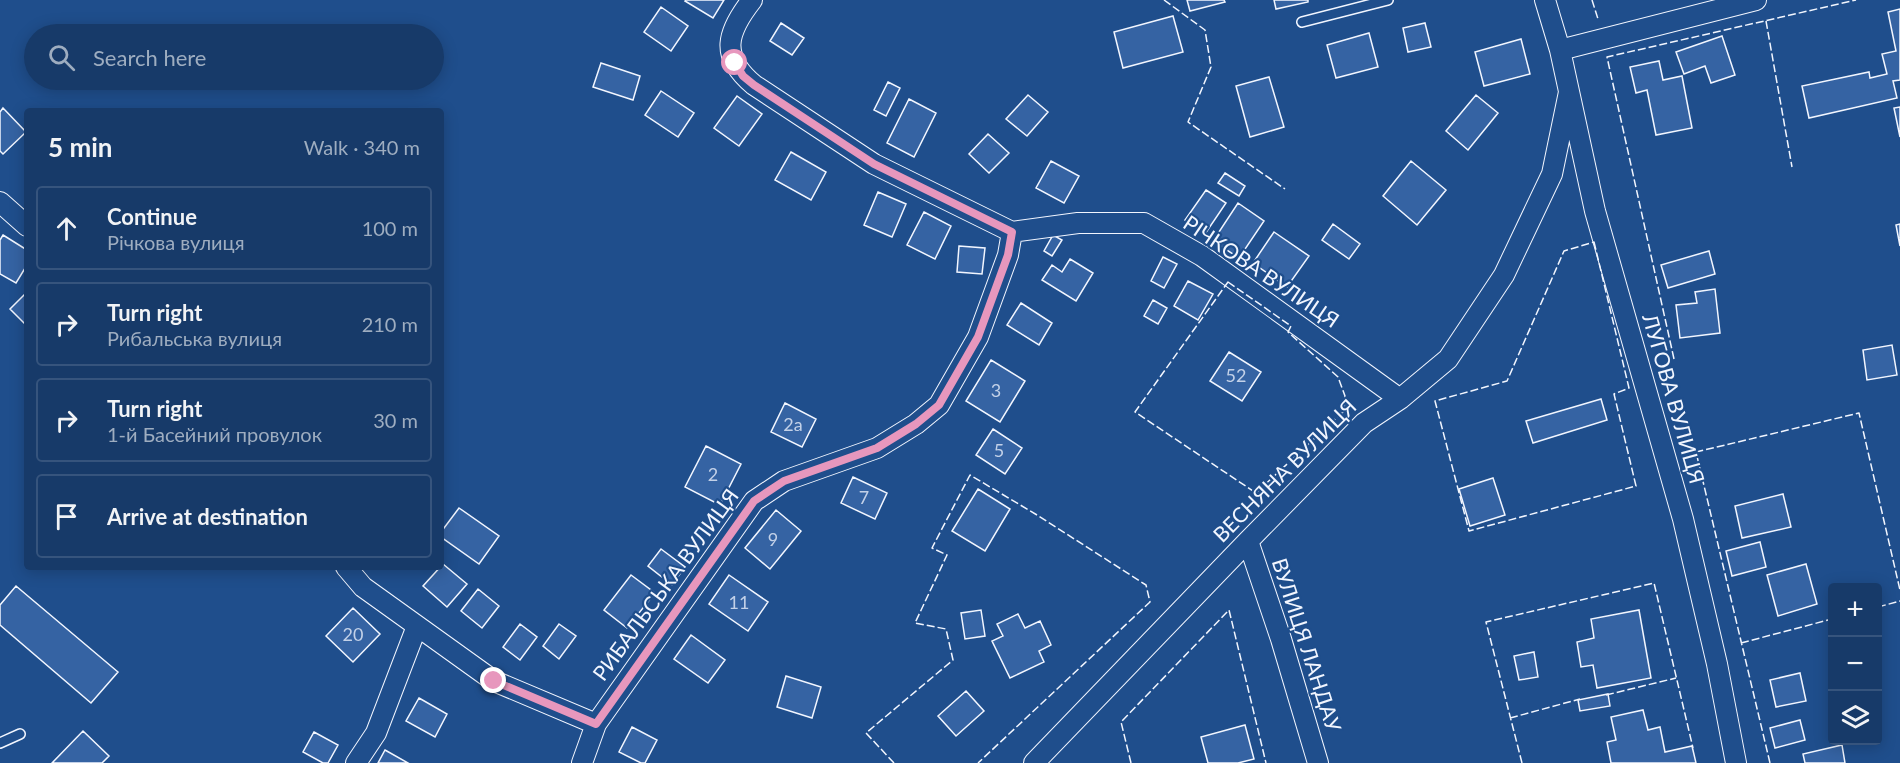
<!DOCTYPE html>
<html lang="en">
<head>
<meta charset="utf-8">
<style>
  body { margin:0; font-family:Lato,sans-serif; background:#244571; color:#f1f3f6 }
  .controls { position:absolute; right:18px; bottom:18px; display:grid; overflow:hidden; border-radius:6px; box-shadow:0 3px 15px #0003 }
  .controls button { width:54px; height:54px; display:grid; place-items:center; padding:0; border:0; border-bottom:2px solid #36547d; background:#173a69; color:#f1f3f6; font:30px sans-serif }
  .stop { position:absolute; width:18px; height:18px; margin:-14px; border:4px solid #e797bd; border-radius:50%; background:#fff }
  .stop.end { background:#e797bd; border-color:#fff; box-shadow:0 2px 6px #0008 }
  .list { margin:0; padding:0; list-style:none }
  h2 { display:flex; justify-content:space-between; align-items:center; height:78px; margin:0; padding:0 24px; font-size:26px }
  h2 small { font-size:20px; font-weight:400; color:#9eadc0 }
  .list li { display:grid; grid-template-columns:39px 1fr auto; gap:18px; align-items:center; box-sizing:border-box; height:84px; margin:0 12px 12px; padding:0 12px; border:2px solid #36547d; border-radius:6px }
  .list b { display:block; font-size:22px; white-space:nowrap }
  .list p { margin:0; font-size:20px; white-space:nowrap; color:#9eadc0 }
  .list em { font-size:20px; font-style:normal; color:#9eadc0 }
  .icon { flex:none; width:33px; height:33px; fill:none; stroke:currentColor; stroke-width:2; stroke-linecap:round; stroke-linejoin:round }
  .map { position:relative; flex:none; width:1900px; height:763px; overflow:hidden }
  .search { position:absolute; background:#173a69; box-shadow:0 3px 15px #0003; left:24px; top:24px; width:420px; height:66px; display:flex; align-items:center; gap:15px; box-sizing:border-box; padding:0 21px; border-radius:33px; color:#9eadc0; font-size:22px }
  .panel { position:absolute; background:#173a69; box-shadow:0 3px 15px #0003; left:24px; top:108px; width:420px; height:462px; border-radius:6px }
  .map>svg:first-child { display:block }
  .building { fill:#3563a3; stroke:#f2f6ff; stroke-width:1.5 }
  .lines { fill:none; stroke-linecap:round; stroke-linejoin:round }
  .service-casing { stroke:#f2f6ff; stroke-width:12 }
  .minor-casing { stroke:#f2f6ff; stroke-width:22 }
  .service { stroke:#1f4e8c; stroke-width:9 }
  .minor { stroke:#1f4e8c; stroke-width:20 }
  .fence { stroke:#f2f6ff; stroke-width:1.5; stroke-dasharray:8 3; stroke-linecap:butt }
  .route { stroke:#e797bd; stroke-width:8 }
  .labels { text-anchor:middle; stroke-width:4.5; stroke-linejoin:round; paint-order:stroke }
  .number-label { font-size:18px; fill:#c3d1e8 }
  .street-label { font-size:21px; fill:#f2f6ff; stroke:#1f4e8c }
</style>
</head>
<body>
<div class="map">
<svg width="1900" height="763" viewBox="0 0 1900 763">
  <rect width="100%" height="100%" fill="#1f4e8c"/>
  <path class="building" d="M686,0H724L713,18L685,1Z
    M1187,0H1224L1225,2L1190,11Z
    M1274,0H1308V2L1276,9Z
    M661,7L688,26L671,51L644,32Z
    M1900,9V80L1893,81L1897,98L1809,118L1802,86L1869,72L1870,78L1887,74L1882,54L1896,51L1888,12Z
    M1173,16L1183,52L1123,68L1114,32Z
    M781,23L804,38L792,55L770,41Z
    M1425,23L1431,47L1408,52L1403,28Z
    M1369,33L1378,67L1336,78L1327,45Z
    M1722,36L1735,75L1711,83L1705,66L1684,74L1676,52Z
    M1521,39L1530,74L1484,86L1475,52Z
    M1659,61L1663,80L1682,76L1692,128L1656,135L1647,90L1636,93L1630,67Z
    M601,63L640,76L633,100L593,87Z
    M1269,77L1284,127L1250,137L1236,86Z
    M888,82L900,88L886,116L874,110Z
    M661,91L694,113L678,137L645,115Z
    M1028,95L1048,112L1027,136L1006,119Z
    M1476,95L1498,113L1468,150L1446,131Z
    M737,96L762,114L739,146L714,128Z
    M909,99L936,113L914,157L887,143Z
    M1900,107V137L1894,108Z
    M3,108L26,132L3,154L0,151V112Z
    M988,134L1009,153L989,173L969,154Z
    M791,152L826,172L811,200L775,180Z
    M1051,161L1079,176L1064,203L1036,188Z
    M1411,161L1446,190L1417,225L1383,196Z
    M1225,173L1245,186L1239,196L1218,183Z
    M1206,190L1226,203L1205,234L1185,220Z
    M878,192L906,204L892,237L864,225Z
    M1238,203L1264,221L1239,258L1213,241Z
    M924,212L951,226L935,259L907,245Z
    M1333,224L1360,244L1349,259L1322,240Z
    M1900,224V246L1896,225Z
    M1274,232L1309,256L1287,287L1253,263Z
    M3,235L27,250V265L16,283L0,274V240Z
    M1053,235L1062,240L1052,256L1044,251Z
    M959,246L985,248L982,274L957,272Z
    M1709,251L1715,274L1668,288L1661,265Z
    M1163,257L1177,264L1164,288L1151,281Z
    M1070,259L1093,273L1076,301L1042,280L1052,265L1062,272Z
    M1188,281L1213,294L1198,320L1174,306Z
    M1715,289L1720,333L1680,338L1676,305L1697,303L1695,292Z
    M27,292V326L10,309Z
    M1153,300L1167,308L1158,324L1144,316Z
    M1021,303L1052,323L1039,345L1007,325Z
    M1892,345L1897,375L1867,380L1863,350Z
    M1229,352L1261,372L1242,401L1210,381Z
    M991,360L1025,381L1000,422L966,401Z
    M1601,399L1607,420L1533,443L1526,421Z
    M785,403L816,419L802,447L771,432Z
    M993,429L1022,448L1005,474L976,455Z
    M706,446L741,464L720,505L685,487Z
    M853,477L887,493L875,519L841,503Z
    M1493,478L1505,515L1470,526L1459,489Z
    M978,489L1010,509L985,551L952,531Z
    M1783,494L1791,527L1742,538L1735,506Z
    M459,508L499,536L479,564L441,537V532Z
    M776,510L801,531L770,569L745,548Z
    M1760,542L1766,567L1732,576L1726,551Z
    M661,549L685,567L672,585L648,566Z
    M443,564L467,584L447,607L423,586Z
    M1806,564L1817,604L1778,616L1767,575Z
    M631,575L655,593L627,628L604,610Z
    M729,575L768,602L748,631L709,604Z
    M16,586L118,672L91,703L0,625V605Z
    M478,589L499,606L482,628L461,611Z
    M353,608L380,634L353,662L326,636Z
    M981,610L985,636L965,639L961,613Z
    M1639,610L1651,678L1597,688L1593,665L1581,667L1577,642L1594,638L1591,619Z
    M1018,614L1025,628L1040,621L1051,645L1039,651L1044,662L1010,678L992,641L1003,636L997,624Z
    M520,624L537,637L520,660L503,647Z
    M559,624L576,636L559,659L543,646Z
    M691,635L725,660L708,683L674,659Z
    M1534,652L1538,677L1519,680L1514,656Z
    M1800,673L1806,701L1776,707L1770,680Z
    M786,676L821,687L812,718L777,707Z
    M966,691L984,711L956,736L938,716Z
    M1608,694L1610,706L1580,711L1578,700Z
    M419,698L447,714L435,737L406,721Z
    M1643,710L1648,730L1660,727L1665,752L1692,746L1696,763H1611L1607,742L1616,740L1611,717Z
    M1800,720L1805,740L1775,748L1770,728Z
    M1245,725L1254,759L1238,763H1208L1201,737Z
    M632,727L657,740L645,763H641L619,752Z
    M83,731L109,756L102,763H52Z
    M314,732L338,745L328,763H323L303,752Z
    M1842,745L1845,763H1805L1803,754Z
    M385,750L408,763H378Z"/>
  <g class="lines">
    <g class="service-casing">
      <path id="service" d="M1302,22L1388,0
        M0,743L20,734"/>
    </g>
    <g class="minor-casing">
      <path id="minor" d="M752,0C727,32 719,56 754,85L874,164L1012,232L1078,223H1144L1202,256L1400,399
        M1545,0L1560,50L1595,211L1683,519L1717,664L1736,763
        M1560,50L1756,0
        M0,202L27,226
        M1248,541L1281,639L1318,763
        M346,567L363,587L494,681L596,724
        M356,763L376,733L417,626
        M582,763L596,724L754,501L784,481L877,448L916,424L939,405L978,337L1008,255L1012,232
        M1034,763L1248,541L1364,423L1400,399L1448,359L1504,275L1552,174L1569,92"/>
    </g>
    <use href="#service" class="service"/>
    <use href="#minor" class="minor"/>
    <path class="fence" d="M1164,0L1205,30L1211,67L1188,122L1285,189
      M1592,0L1598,19
      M1766,21L1792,167
      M1594,242L1629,388L1614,394L1636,486L1469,531L1435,401L1507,381L1564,251Z
      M1228,282L1291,326L1288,332L1338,377L1345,396L1344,411L1256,493L1135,412Z
      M1674,359L1607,57L1856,0
      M1878,607L1900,601
      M1741,643L1832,619
      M1606,695L1676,678
      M1510,718L1580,699
      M894,763L866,733L953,660L946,629L915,623L947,555L932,548L970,475L1037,515L1146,585L1150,602L978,763
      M1131,763L1121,722L1229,610L1266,763
      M1522,763L1486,622L1654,583L1693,748
      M1770,763L1696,452L1859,413L1900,590"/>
  </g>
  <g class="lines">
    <path class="route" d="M494,681L596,724L754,501L784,481L877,448L916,424L939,405L978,337L1008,255L1012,232L874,164L754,85L743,76L735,63"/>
  </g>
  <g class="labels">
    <g class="number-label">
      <text x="1236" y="382">52</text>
      <text x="996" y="397">3</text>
      <text x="793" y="431">2а</text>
      <text x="999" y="457">5</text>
      <text x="713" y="481">2</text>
      <text x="864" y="504">7</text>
      <text x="773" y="546">9</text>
      <text x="739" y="609">11</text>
      <text x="353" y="641">20</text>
    </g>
    <g class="street-label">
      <text transform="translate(1261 272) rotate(34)" y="7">РІЧКОВА ВУЛИЦЯ</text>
      <text transform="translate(1673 399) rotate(74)" y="7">ЛУГОВА ВУЛИЦЯ</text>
      <text transform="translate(1285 471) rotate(-45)" y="7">ВЕСНЯНА ВУЛИЦЯ</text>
      <text transform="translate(666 585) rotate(-54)" y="7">РИБАЛЬСЬКА ВУЛИЦЯ</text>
      <text transform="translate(1306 645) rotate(72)" y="7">ВУЛИЦЯ ЛАНДАУ</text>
    </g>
  </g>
</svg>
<div class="controls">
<button>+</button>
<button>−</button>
<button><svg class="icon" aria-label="layers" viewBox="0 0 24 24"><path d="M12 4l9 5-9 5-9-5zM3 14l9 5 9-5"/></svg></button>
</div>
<div class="stop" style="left:735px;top:63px"></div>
<div class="stop end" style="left:494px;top:681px"></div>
<div class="search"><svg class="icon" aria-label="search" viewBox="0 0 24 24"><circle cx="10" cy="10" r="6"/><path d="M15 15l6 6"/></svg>Search here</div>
<section class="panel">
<h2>5 min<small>Walk · 340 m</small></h2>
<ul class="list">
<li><svg class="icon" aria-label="ahead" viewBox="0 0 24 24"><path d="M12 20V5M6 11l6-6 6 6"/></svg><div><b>Continue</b><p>Річкова вулиця</p></div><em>100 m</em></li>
<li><svg class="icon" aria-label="right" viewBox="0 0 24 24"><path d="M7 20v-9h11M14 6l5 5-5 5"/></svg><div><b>Turn right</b><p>Рибальська вулиця</p></div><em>210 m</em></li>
<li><svg class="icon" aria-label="right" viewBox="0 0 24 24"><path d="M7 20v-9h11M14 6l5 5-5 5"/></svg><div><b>Turn right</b><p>1-й Басейний провулок</p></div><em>30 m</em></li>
<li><svg class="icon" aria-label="arrive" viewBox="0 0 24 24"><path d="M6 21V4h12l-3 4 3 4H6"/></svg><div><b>Arrive at destination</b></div></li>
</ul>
</section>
</div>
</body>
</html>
